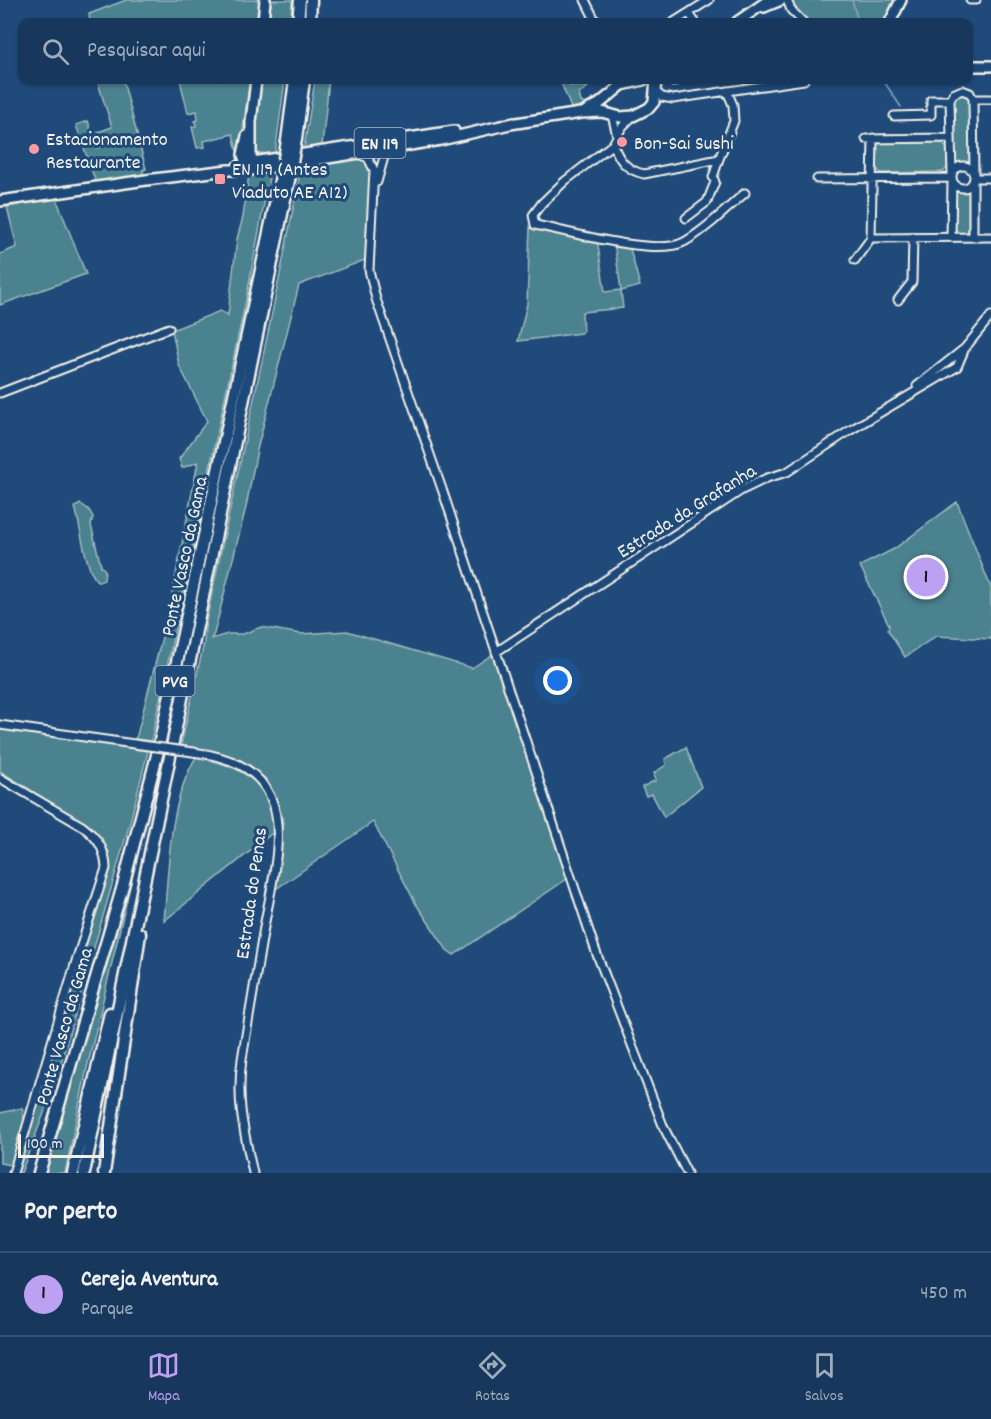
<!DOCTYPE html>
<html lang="pt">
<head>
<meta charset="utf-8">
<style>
  body { margin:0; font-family:Dekko,sans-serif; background:#244365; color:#f1f3f6 }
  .scale { position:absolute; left:18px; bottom:15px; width:86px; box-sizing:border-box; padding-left:6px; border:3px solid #f4f1e8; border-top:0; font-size:16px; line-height:21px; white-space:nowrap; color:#f4f1e8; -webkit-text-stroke:4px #1f4a7a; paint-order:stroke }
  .you { position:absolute; left:558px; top:681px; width:21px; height:21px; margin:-15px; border:4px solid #fff; border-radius:50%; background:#1a73e8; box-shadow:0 0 0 9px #1a73e833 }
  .badge { display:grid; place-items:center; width:39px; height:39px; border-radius:50%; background:#bca0f2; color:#111; font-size:20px; font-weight:700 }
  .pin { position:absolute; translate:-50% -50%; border:3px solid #fff; box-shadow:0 2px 6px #0006 }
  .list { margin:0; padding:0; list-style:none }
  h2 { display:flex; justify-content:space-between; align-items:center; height:78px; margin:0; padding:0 24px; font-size:26px }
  h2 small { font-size:20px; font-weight:400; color:#9eacbb }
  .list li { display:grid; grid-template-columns:39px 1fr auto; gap:18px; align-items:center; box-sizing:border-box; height:84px; padding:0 24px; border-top:2px solid #365272 }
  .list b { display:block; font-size:22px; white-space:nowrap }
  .list p { margin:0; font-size:20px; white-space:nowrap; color:#9eacbb }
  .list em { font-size:20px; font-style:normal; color:#9eacbb }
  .icon { flex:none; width:33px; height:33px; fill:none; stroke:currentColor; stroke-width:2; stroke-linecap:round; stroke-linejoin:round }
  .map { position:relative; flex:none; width:991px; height:1173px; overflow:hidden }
  .search { position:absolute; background:#17385c; box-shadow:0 2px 4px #0004; left:18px; right:18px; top:18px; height:66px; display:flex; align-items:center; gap:15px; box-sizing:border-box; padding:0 21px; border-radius:12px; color:#9eacbb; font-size:22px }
  .sheet { height:162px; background:#17385c }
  nav { display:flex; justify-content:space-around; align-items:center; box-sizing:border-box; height:84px; border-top:2px solid #365272; background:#17385c; font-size:16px; color:#9eacbb }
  nav a { display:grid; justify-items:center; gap:3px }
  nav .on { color:#bca0f2 }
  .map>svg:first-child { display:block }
  .green { fill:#4c828f; stroke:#a0babc; stroke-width:1.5 }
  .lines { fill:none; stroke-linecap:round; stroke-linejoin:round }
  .stream { stroke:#8ca7be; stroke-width:1.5 }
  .minor-casing { stroke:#f4f1e8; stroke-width:11 }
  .major-casing { stroke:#f4f1e8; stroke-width:14 }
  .highway-casing { stroke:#f4f1e8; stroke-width:15 }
  .minor { stroke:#1f4a7a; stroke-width:7 }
  .major { stroke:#1f4a7a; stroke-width:9 }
  .highway { stroke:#1f4a7a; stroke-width:10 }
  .minor-bridge-casing { stroke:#f4f1e8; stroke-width:11; stroke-linecap:butt }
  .highway-bridge-casing { stroke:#f4f1e8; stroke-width:15; stroke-linecap:butt }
  .minor-bridge { stroke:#1f4a7a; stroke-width:7 }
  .highway-bridge { stroke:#1f4a7a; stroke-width:10 }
  .poi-dot { fill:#ff9aa2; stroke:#1f4a7a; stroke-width:2 }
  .labels { text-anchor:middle; stroke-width:6; stroke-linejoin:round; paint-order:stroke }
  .shield { fill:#1f4a7a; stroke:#b4bfc7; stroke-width:1.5 }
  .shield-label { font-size:18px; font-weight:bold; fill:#f4f1e8 }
  .poi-label { font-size:20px; fill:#f4f1e8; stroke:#1f4a7a; text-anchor:start }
  .street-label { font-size:20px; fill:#f4f1e8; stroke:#1f4a7a }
</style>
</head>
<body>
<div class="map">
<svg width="991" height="1173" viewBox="0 0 991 1173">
  <rect width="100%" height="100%" fill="#1f4a7a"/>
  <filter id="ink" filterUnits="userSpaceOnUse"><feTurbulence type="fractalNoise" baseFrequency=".0167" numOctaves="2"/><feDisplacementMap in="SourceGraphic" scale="12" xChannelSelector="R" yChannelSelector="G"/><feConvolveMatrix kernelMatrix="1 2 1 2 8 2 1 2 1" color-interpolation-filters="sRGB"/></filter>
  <g filter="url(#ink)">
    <path class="green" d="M126,0H260L258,22H90L89,14Z
      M267,0H292L291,22H266Z
      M789,0H898L885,22H805Z
      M97,80H123L146,169L143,170L144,176L96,183L76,125L88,121L97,148L102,146L98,132L112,127Z
      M180,80H250L240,149L237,151L233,134L204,141L205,147L197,148L192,127L196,126L195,121L198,120L197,111L188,113Z
      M260,80H285L275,154L258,153L253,144Z
      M315,80H329L322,146L304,148Z
      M560,80H566L570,86L588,87L579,94L581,102L585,104L591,101L592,98L597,99L589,105L571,108Z
      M960,92L967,94L971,101L970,165L961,164L955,166L954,101L955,97Z
      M941,142L947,148V168L943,172L881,173L876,169L877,144L884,143Z
      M356,153L368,161L371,171L365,260L299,285L257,450L246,507L214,634L211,639L228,634H243L261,627L301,634L347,631L472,668L496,652L570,877L454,955L447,950L416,904L373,822L276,889L281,854L283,818L267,780L235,757L181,745L204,643L205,627C237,471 274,317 302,161Z
      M270,172L246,300L151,741L135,739L137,735L169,610L198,462L182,468L179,459L207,421L179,365L172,330L220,311L228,315L237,239L243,217L249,174Z
      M955,189L963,192L970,189L971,228L965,233L960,234L955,229Z
      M56,198L86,274L0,305V254L17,247L7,207Z
      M530,228L597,239L605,292L621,290L614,242L629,245L640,286L621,291L623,308L582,312L583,331L581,333L518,341L527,304Z
      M957,502L991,588V639L936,636L905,657L888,630L889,625L860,566L894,549Z
      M81,504L89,510L93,517L91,525L101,566L105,570L104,580L99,582C86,576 80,523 75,507Z
      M0,728L134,744V749L148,751L129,826L54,1087L21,1173H14L107,877L109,852L93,829L0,771Z
      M686,747L701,787L664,817L652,794L646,796L642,787L656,780L654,773L666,765L665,759Z
      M196,757C242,766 272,780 275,831L164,921C169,867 168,804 196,757Z
      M136,852L137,857L87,1068L65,1173H41Z
      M22,1108L25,1122L11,1165L0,1163V1113Z"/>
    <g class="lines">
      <path class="stream" d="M852,0L858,22
        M883,80L901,107"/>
      <g class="minor-casing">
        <path id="minor" d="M585,0L596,22
          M787,0L791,10L803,22
          M970,0H976
          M689,13L695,22
          M674,22L709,0
          M673,82L677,80
          M656,92L662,97L673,99L804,80
          M973,99H991
          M612,115L617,136
          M633,116L622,127L613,144L565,181L542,203L533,215L535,225C567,231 657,257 684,242C706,230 726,209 745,193
          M894,116L931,115V100H950
          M866,139L950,138
          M613,144C619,160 626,170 644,174L719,159
          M358,154L368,158L374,170L369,270L376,299L443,492L596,952L664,1128L687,1173
          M952 177a11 11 0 1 1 22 0a11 11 0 1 1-22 0Z
          M952,174L950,100L953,94L962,90L970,93L973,99L974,174
          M974,178H991
          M817,179L951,178
          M377,182L384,157L391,149
          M973,182V237
          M686,218L707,202L715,182L713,177L719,159L734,121L733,105L727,91
          M951,237L952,181
          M871,238L991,237
          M855,260L871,238L873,138
          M898,300L912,282L913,237
          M917,386L965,348L991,316
          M0,393L169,328
          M496,652L742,490L767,478L787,472L849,431L957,367L965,348
          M0,725L134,744
          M193,752C225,756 257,766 271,798C287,833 269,896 263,933C256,975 249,1017 242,1059C236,1102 244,1131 253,1173
          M0,778L82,826C98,838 105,849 106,868L76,961L13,1173"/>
      </g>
      <g class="major-casing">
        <path id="major" d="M764,7L781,0
          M263,22L265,0
          M737,22L769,0
          M890,22L901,0
          M968,66H991
          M586,111L599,104L622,85L643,80
          M510,124L581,113L602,112L620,117L633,116L649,108L654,102L656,80
          M247,164L251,155V122L256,80
          M247,166L243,155L247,136
          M237,167L253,162L454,131
          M0,201L146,180L228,170H250L379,150L441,140L514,123"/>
      </g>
      <g class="highway-casing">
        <path id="highway" d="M298,22L300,0
          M310,22L311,0
          M296,139L304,80
          M287,141L295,80
          M39,1173L124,882L157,755L280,181
          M73,1173L110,1013
          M84,1173L289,180
          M104,1173L140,934"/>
      </g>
      <use href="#minor" class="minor"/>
      <use href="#major" class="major"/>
      <use href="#highway" class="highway"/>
      <g class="minor-bridge-casing">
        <path id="minor-bridge" d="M134,744L193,752"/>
      </g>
      <g class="highway-bridge-casing">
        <path id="highway-bridge" d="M289,180L296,139
          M280,181L287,141"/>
      </g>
      <use href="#minor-bridge" class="minor-bridge"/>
      <use href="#highway-bridge" class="highway-bridge"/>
    </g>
  </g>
  <g class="poi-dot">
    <circle cx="622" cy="142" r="6"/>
    <circle cx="34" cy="149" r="6"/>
    <rect x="214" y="173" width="12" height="12" rx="3"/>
  </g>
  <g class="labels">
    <g class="shield">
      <rect x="354.5" y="128" width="51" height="30" rx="4.5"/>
      <rect x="155.5" y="666" width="39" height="30" rx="4.5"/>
    </g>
    <g class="shield-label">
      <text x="380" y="149">EN 119</text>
      <text x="175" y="687">PVG</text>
    </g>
    <g class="poi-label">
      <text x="46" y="145">Estacionamento<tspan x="46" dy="23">Restaurante</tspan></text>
      <text x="634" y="149">Bon-Sai Sushi</text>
      <text x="232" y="175">EN 119 (Antes<tspan x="232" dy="23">Viaduto AE A12)</tspan></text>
    </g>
    <g class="street-label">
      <text transform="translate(686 510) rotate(-32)" y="7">Estrada da Grafanha</text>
      <text transform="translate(183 556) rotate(-78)" y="7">Ponte Vasco da Gama</text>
      <text transform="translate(250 893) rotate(-82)" y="7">Estrada do Penas</text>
      <text transform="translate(63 1026) rotate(-74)" y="7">Ponte Vasco da Gama</text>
    </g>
  </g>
</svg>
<div class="scale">100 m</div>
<div class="you"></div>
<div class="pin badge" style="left:926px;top:577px">1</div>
<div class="search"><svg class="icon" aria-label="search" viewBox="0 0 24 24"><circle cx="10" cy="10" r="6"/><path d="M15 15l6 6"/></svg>Pesquisar aqui</div>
</div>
<section class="sheet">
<h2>Por perto<small></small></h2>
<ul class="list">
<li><span class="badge">1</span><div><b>Cereja Aventura</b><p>Parque</p></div><em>450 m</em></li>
</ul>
</section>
<nav>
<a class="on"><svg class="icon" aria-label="map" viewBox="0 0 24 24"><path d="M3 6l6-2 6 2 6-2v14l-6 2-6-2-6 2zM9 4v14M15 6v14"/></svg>Mapa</a>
<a><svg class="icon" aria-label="directions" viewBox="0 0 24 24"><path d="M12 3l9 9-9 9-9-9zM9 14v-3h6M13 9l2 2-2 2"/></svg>Rotas</a>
<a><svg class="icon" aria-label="saved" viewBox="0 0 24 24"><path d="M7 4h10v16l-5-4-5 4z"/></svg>Salvos</a>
</nav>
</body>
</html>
